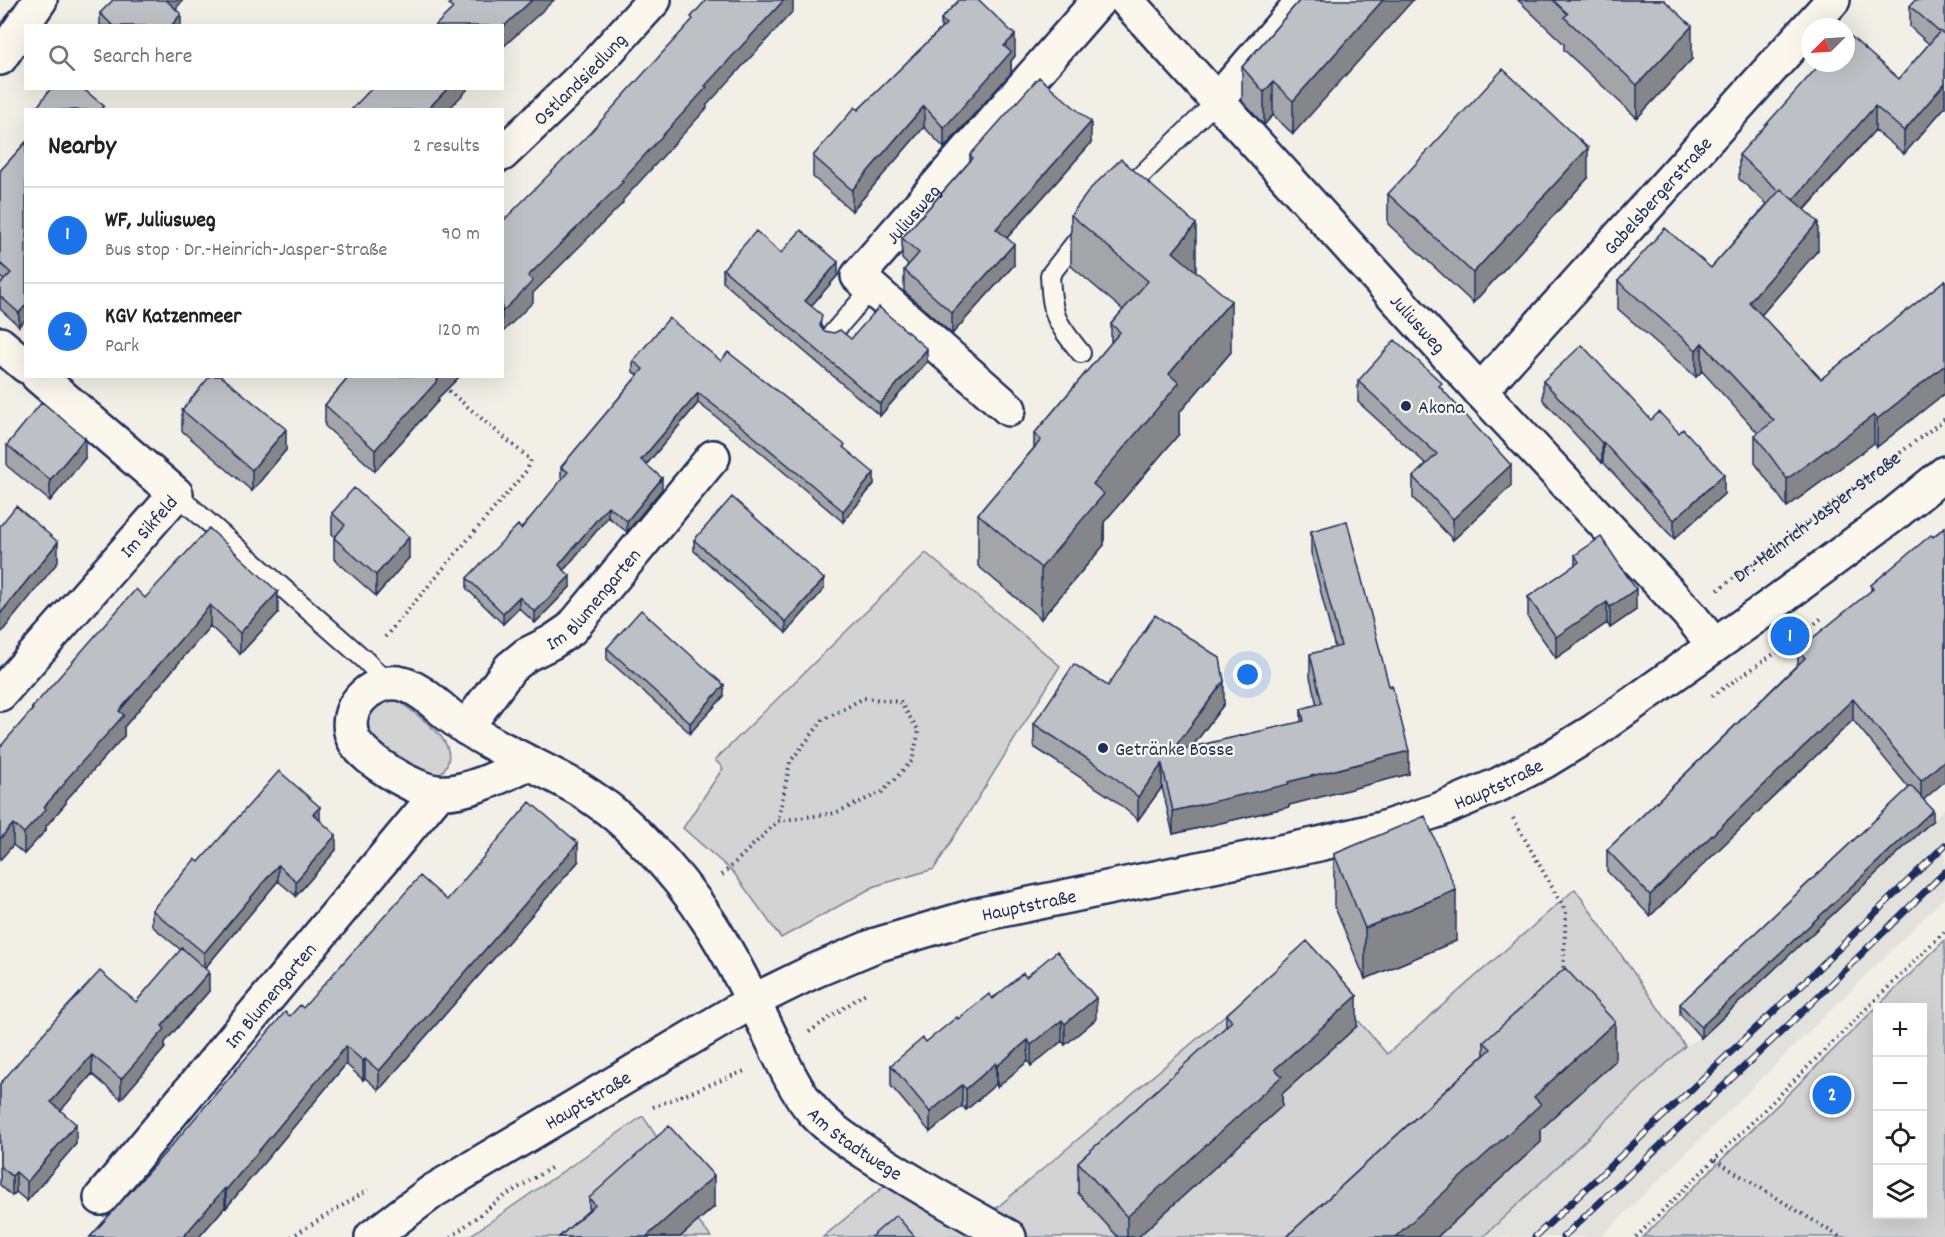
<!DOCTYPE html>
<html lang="en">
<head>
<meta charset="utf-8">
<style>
  body { margin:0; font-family:Dekko,sans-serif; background:#f6f6f6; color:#222 }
  .controls { position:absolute; right:18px; bottom:18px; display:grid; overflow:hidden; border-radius:0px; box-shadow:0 6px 24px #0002 }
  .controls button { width:54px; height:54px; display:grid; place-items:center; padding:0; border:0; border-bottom:2px solid #e0e0e0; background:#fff; color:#222; font:30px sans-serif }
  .compass { position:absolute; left:1801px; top:18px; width:54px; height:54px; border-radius:50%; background:#fff; box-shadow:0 6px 24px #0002; rotate:246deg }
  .you { position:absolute; left:1248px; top:675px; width:21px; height:21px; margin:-15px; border:4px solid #fff; border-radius:50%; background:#1a73e8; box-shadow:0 0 0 9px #1a73e833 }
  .badge { display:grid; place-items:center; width:39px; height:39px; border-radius:50%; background:#1a73e8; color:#fff; font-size:20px; font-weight:700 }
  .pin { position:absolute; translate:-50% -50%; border:3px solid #fff; box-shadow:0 2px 6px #0006 }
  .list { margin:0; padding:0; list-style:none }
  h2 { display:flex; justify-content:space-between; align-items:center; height:78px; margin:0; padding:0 24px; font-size:26px }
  h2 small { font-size:20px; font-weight:400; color:#767676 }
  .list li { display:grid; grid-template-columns:39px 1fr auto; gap:18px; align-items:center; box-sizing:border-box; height:96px; padding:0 24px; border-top:2px solid #e0e0e0 }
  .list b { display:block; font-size:22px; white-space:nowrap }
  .list p { margin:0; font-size:20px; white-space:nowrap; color:#767676 }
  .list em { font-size:20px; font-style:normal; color:#767676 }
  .icon { flex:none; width:33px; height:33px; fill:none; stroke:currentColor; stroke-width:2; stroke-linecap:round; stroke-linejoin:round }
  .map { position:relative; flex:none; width:1945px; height:1237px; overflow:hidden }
  .search { position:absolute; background:#fff; box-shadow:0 6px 24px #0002; left:24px; top:24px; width:480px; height:66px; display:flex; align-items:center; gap:15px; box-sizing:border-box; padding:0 21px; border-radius:0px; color:#767676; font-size:22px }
  .panel { position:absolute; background:#fff; box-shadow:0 6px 24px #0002; left:24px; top:108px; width:480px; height:270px; border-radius:0px }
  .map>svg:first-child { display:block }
  .built { fill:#e2e1dc }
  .green { fill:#d2d3d2; stroke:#768198; stroke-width:1.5; fill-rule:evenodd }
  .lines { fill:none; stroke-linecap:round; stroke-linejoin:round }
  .service-casing { stroke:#1b2f5e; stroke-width:22 }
  .minor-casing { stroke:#1b2f5e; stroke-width:38 }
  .tertiary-casing { stroke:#1b2f5e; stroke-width:38 }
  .path { stroke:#1b2f5e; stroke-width:4; stroke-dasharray:1.5 4.5; stroke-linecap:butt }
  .service { stroke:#fbf7ec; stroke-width:18 }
  .minor { stroke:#fbf7ec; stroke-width:33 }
  .tertiary { stroke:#fbf7ec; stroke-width:33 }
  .rail-casing { stroke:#1b2f5e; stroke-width:7 }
  .rail { stroke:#fbf7ec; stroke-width:4.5; stroke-dasharray:14; stroke-linecap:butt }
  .wall { fill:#a3a5a9; stroke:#1b2f5e; stroke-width:1.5 }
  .shaded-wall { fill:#848689; stroke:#1b2f5e; stroke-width:1.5 }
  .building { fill:#bdc0c4; stroke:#1b2f5e; stroke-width:1.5 }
  .poi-dot { fill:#1b2f5e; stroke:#fbf7ec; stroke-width:2 }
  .labels { text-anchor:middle; stroke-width:4.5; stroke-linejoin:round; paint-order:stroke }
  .street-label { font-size:20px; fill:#1b2f5e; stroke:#fbf7ec }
  .poi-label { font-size:20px; fill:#1b2f5e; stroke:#fbf7ec; text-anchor:start }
</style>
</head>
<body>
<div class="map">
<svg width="1945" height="1237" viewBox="0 0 1945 1237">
  <rect width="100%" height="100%" fill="#f2efe6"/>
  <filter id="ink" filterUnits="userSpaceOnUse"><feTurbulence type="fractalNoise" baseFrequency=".0167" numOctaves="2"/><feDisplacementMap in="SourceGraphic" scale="12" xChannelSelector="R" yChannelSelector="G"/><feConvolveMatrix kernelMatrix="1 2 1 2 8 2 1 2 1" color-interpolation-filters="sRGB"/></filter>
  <g filter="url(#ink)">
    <path class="built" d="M1945,808V897L1601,1237H1483L1685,1046L1701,1038Z"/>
    <path class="green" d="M926,553L1060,666L934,869L875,886L781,938L734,873L683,828L723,768L715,760Z
      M392,698L399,701C417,716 462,741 445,768C442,773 438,778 432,780C417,770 374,747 368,732C365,725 367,720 370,714C376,704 381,701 392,698Z
      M1575,889L1685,1046L1483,1237H823L899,1174L981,1221L1300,952L1387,1054Z
      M1945,940V1237H1643ZM1878,1008H1922V1214H1878Z
      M643,1116L669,1156L714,1207L698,1221L711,1237H468Z"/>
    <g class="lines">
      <g class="service-casing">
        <path id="service" d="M1123,193L1218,100
          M831,335L872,288
          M1081,353C1055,321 1052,316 1050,275L1086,229
          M176,494L365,660L387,683"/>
      </g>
      <g class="minor-casing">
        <g id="minor">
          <path id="s2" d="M1126,0L1480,391L1688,613L1714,645"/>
          <path d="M0,58L40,0"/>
          <path d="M1218,100L1304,0"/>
          <path id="s3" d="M502,154L593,67L654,0"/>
          <path d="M0,344L26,366"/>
          <path id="s4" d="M1480,391L1833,0"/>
          <path id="s5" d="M1009,409L858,276L1099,0"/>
          <path id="s6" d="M0,694L176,494L38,376"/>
          <path id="s7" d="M466,728L510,668L526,655L552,642L571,629L713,457"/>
          <path id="s8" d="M528,763C504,775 464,795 437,792C414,790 362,759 353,738C341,709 370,680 398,683C418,686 435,704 450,716C490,747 536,764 579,789C589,795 598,802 607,808C621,819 633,830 645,843C699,896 728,950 761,1017C777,1048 790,1084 813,1111C831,1131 854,1145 876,1159C919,1187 964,1212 1009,1237"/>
          <path id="s9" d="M101,1198L438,793"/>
        </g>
      </g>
      <g class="tertiary-casing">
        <g id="tertiary">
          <path id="s10" d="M372,1237L433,1191L753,1001L814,971L876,945L977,915L1319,844L1381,829L1439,810L1498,785L1545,761L1594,731L1776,602L1892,516L1945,473"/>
        </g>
      </g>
      <g class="path">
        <path id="s1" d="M1718,590L1945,419"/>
        <path d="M385,637L527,470L531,460L444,387"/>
        <path d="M1712,696L1790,643L1823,617"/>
        <path d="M1513,818L1566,912L1563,973"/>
        <path d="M722,875L778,821L835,813L882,792L912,761L919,731L900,702L864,698L823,720L790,762L778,821"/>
        <path d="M809,1032L867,992"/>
        <path d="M653,1107L747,1070"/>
        <path d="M1715,1160L1840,1237"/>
        <path d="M291,1237L368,1190"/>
        <path d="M451,1237L500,1199L554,1166"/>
        <path d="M1636,1237L1945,931"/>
      </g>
      <use href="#service" class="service"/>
      <use href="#minor" class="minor"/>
      <use href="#tertiary" class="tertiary"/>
      <g class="rail-casing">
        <path id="rail" d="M1535,1237L1789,997L1945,845
          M1563,1237L1799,1015L1945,872"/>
      </g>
      <use href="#rail" class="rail"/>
    </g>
    <path class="wall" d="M1300,0L1293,134L1273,115L1264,125L1242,101V67Z
      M1518,0H1664L1692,59L1637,118L1564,50V44Z
      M1945,0V107L1904,154L1875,130L1805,210L1818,250L1761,315L1821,379L1945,280V393L1877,447L1874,443L1787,507L1755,463V435L1758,433L1702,371L1696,377L1618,309V281L1711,268L1767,204L1739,179V155L1899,79L1929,44L1910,27V6Z
      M100,13L181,26H100Z
      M941,19L1015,56L1011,61V73L944,148L924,127L852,211L813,177V156L858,110L941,29Z
      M26,142L19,326L0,309V284L4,280L0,277V171Z
      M1091,143L1007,238L1014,265L952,334L904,291V270L908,265L902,259V238L970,161V155Z
      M1588,178L1473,303L1388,224V194Z
      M1071,215L1196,272L1231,352L1179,413V434L1104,522V545L1041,619L978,566V514L1034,448V434L1111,343V324L1123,310L1071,266Z
      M781,253L838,275L811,306L824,331L927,362L880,416L723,282V269Z
      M633,361H721L845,449L874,484L843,522L746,440L698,403L646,465L662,489L627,532L608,517L564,570L570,587L535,623L519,608L503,624L467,589V578L521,529L563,479L561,477V467L638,375L633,372Z
      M350,376H460L438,398V401L375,471L325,426V405Z
      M1358,381L1442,389L1511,486L1453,540L1413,498V477L1426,464L1358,402Z
      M1543,381L1651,420L1724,494L1674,539L1603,462L1602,463L1543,400Z
      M182,410L286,450L252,491L182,431Z
      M7,445L85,458L50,501L7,466Z
      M332,513L409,558L376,596L334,559V538L335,537L332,534Z
      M1945,527V781L1923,799L1933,820L1701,1038L1680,1014V1004L1909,788L1853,720L1650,916L1607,871V850L1798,664V650L1871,591V585Z
      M1311,531L1409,774L1289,805V807L1173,834L1162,787L1138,820L1112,798L1034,747V724L1108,686L1224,704L1192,747L1301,722V709L1317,705L1310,677V654L1335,648L1311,553Z
      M694,540L824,589L786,633L694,551Z
      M1575,555L1636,610L1610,628L1607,623L1556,658L1528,618V597L1575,565Z
      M145,598L278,613L240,654L210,626L124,727V736L66,800V803L46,826V830L24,854L13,845L0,859L32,708Z
      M607,648L724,696L690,733L607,659Z
      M320,820L336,850L296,896L278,881L205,968L209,991L165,1042V1048L121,1099L92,1074L60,1111L76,1144L27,1201L16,1192L12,1196L0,1185V1084L136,1002L181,950L152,926V910L199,862Z
      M1334,854L1456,941L1365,979L1334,905Z
      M578,862L379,1090L365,1078L363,1080L346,1064L226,1208L225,1207L199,1237H90L290,1016L303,1008L447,900Z
      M1026,977L1096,1019L1065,1045L1062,1041L1031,1066L1028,1061L997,1087L996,1084L966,1110L962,1106L930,1132L891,1086V1065L926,1042L958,1019Z
      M1226,1015L1357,1026L1282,1094V1106L1138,1237H1118L1078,1193V1162L1226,1027Z
      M1484,1042L1615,1061L1541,1129V1142L1437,1237H1286L1484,1055Z
      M589,1198L714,1207L680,1237H559L589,1210Z"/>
    <path class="shaded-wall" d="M166,0H183L166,21Z
      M532,0H554L502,48V28Z
      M784,0H793V11L707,105V108L623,200V203L533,293V302L502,333V312L528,276Z
      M1383,0H1413L1293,134V101Z
      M181,14V26H171Z
      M1692,26V59L1637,118V85Z
      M1015,35V56L1011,61V73L944,148V128L1004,46Z
      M1273,82V115L1264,125V92Z
      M1945,83V107L1904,154V131Z
      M448,88H467V90L448,110H427Z
      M924,106V127L852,211V190Z
      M1875,106V130L1791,225V202Z
      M1091,122V143L996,250V229Z
      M1588,148V178L1473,303V273Z
      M1818,222V250L1749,329V302Z
      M1196,224V275L1173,252Z
      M1014,244V265L952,334V313Z
      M838,262V275L805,313V301Z
      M1231,301V352L1179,413V434L1104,522V545L1041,619V568L1093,484L1169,374Z
      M26,305V319L19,326V313Z
      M1702,343V371L1696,377V350Z
      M927,349V362L880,416V404Z
      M1945,365V393L1877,447V419Z
      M439,376H460L438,398V401L375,471V450Z
      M698,393V403L641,471V460Z
      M1874,415V443L1787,507V479Z
      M286,429V450L252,491V470Z
      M85,438V458L50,501V480Z
      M1603,442V462L1602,463V443Z
      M1511,465V486L1453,540V519Z
      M874,473V484L843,522V511Z
      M1724,474V494L1674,539V520Z
      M662,478V489L627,532V521Z
      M608,506V517L559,576V565Z
      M409,537V558L376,596V575Z
      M58,542V562L0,634V614Z
      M570,576V587L535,623V612Z
      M824,579V589L786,633V622Z
      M1636,589V610L1610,628V607Z
      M278,592V613L240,654V633Z
      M519,597V608L503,624V613Z
      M1607,602V623L1556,658V637Z
      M210,605V626L124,727V736L66,800V803L46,826V830L24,854V833L119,711Z
      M1224,681V704L1171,775V752Z
      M724,685V696L690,733V723Z
      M1853,699V720L1650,916V895Z
      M1409,751V774L1289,805V807L1173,834V811Z
      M1945,760V781L1921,802V781Z
      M1162,764V787L1138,820V797Z
      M320,807V822L313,814Z
      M1933,810V820L1701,1038V1027Z
      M13,824V845L0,860V839Z
      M336,835V850L296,896V881Z
      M578,843V862L379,1090V1071Z
      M278,865V881L204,969V953Z
      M1456,890V941L1365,979V928Z
      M209,972V991L165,1042V1048L121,1099V1079L162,1026Z
      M1357,996V1026L1282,1094V1106L1138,1237H1127V1217L1275,1069Z
      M1096,998V1019L1065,1045V1024Z
      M1062,1020V1041L1031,1066V1045Z
      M1615,1022V1061L1541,1129V1142L1437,1237H1395L1534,1097Z
      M1028,1040V1061L997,1087V1066Z
      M346,1046V1064L226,1208V1190Z
      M92,1055V1074L51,1122V1102Z
      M365,1059V1078L363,1080V1061Z
      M996,1063V1084L966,1110V1089Z
      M962,1085V1106L930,1132V1112Z
      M76,1124V1144L27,1201V1182Z
      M16,1172V1192L12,1196V1176Z
      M714,1176V1207L680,1237H646Z
      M225,1188V1207L199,1237H183Z"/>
    <path class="building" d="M113,0H166L181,14L171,26H113L100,13Z
      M454,0H532L502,28V26H435L453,8L449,4Z
      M706,0H784L705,86L707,87L621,181L623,182L528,276L533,281L502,312V222L589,134L693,19L691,17Z
      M959,0H979L1015,35L1004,46L1011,52L944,128L924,106L852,190L813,156L855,107L858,110L946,24L941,19Z
      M1300,0H1383L1293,101L1273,82L1264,92L1242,67Z
      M1553,0H1664L1692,26L1637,85L1564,17L1568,14Z
      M1915,0H1945V35L1940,31L1939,32L1910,6Z
      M1940,31L1945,35V83L1904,131L1875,106L1793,200L1781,189L1779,191L1739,155L1821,63H1846V34L1847,33L1899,79Z
      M1503,69L1588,148L1473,273L1388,194Z
      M1039,77L1091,122L996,229L1014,244L952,313L904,270L919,253L902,238L973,158L970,155Z
      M51,88H82L104,106L101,110H35Z
      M372,88H448L427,110H351Z
      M26,142V305L19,313L0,296V284L11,273L0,263V171Z
      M1121,159L1196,224L1173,252L1231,301L1169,374L1179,383L1093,484L1104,494L1041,568L978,514L1041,440L1034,434L1120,332L1111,324L1148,281L1071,215L1091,188Z
      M1781,189L1818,222L1749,302L1821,379L1945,280V365L1877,419L1874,415L1787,479L1755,435L1774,421L1702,343L1696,350L1618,281L1665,228L1711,268Z
      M801,230L838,262L805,301L822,315L820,326L824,331L834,333L840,330L851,339L879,307L927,349L880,404L723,269L756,231L781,253Z
      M669,318L721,361L728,352L845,445L843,447L874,473L843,511L746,430L698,393L641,460L662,478L627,521L608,506L559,565L570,576L535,612L519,597L503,613L467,578L518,525L521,529L568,472L561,467L643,369L633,361Z
      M1395,340L1442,383L1439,386L1511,465L1453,519L1413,477L1437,454L1358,381Z
      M1582,345L1651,420L1659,412L1679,433L1683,429L1724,474L1674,520L1603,442L1602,443L1543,381Z
      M210,376H221L286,429L252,470L182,410Z
      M350,376H439L437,379L438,380L375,450L325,405Z
      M42,402L85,438L50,480L7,445Z
      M354,488L409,537L376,575L334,538L345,525L332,513Z
      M732,497L824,579L786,622L694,540Z
      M16,506L58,542L0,614V526Z
      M1347,521L1389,686L1392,685L1409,751L1288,782L1289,784L1173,811L1162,764L1138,797L1112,775L1034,724L1074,664L1108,686L1155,615L1220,658L1224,681L1171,752L1304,721L1301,709L1322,703L1310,654L1341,646L1311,531Z
      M1945,527V760L1921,781L1853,699L1650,895L1607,850L1805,658L1798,650L1873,589L1871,585L1931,535L1933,537Z
      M209,528L278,592L240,633L210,605L119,711L124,715L65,781L66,782L44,807L46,809L24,833L13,824L0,839V747L33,709L32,708L136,589L145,598Z
      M1601,537L1636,589L1610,607L1607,602L1556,637L1528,597L1579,562L1575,555Z
      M641,610L724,685L690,723L607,648Z
      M279,771L320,807L313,814L336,835L296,881L278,865L204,953L152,910L195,859L199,862Z
      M1911,786L1933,810L1701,1027L1680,1004Z
      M530,802L578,843L379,1071L365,1059L363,1061L346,1046L226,1190L225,1188L183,1237H90L173,1144L285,1012L290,1016L300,1005L303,1008L420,876L447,900Z
      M1425,816L1456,890L1365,928L1334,854Z
      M1307,941L1357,996L1275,1069L1282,1076L1127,1217L1078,1162L1232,1021L1226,1015Z
      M182,948L209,972L162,1026L165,1029L121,1079L92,1055L51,1102L76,1124L27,1182L16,1172L12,1176L0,1166V1084L54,1021L100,971L136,1002Z
      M1057,951L1096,998L1065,1024L1062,1020L1031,1045L1028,1040L997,1066L996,1063L966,1089L962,1085L930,1112L891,1065L923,1038L926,1042L957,1017L958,1019L989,994L993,999L1023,973L1026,977Z
      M1565,968L1615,1022L1534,1097L1541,1104L1395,1237H1286L1491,1049L1484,1042Z
      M669,1126L714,1176L646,1237H559L595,1205L589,1198Z
      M896,1215L915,1237H871Z"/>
  </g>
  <g class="poi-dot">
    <circle cx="1406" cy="406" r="6"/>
    <circle cx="1103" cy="748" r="6"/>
  </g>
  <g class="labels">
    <g class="street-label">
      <text dy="7" stroke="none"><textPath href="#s3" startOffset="108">Ostlandsiedlung</textPath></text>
      <text dy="7" stroke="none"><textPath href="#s4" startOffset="264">Gabelsbergerstraße</textPath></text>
      <text dy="7" stroke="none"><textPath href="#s5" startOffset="284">Juliusweg</textPath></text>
      <text dy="7" stroke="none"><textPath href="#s2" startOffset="436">Juliusweg</textPath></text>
      <text dy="7" stroke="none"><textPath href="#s1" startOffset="123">Dr.-Heinrich-Jasper-Straße</textPath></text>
      <text dy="7" stroke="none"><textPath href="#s6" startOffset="224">Im Sikfeld</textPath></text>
      <text dy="7" stroke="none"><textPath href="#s7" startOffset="184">Im Blumengarten</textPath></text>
      <text dy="7" stroke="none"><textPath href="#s10" startOffset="1228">Hauptstraße</textPath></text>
      <text dy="7" stroke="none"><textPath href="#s10" startOffset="742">Hauptstraße</textPath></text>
      <text dy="7" stroke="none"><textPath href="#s9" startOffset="264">Im Blumengarten</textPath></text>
      <text dy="7" stroke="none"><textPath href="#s10" startOffset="256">Hauptstraße</textPath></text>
      <text dy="7" stroke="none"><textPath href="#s8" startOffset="951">Am Stadtwege</textPath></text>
    </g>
    <g class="poi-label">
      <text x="1418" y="413">Akona</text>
      <text x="1115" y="755">Getränke Bosse</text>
    </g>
  </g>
</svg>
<div class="controls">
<button>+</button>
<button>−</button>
<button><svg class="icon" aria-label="locate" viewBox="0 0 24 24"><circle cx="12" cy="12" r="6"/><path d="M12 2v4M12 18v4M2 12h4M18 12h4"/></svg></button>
<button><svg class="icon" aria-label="layers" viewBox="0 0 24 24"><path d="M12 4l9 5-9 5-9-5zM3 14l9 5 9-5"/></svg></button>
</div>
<svg class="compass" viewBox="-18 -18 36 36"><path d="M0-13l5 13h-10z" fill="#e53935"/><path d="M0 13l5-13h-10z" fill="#767676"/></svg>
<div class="you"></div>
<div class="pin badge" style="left:1790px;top:636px">1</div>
<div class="pin badge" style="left:1832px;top:1095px">2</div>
<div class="search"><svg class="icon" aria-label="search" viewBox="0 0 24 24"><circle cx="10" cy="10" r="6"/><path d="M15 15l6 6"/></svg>Search here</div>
<section class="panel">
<h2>Nearby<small>2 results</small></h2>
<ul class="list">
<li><span class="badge">1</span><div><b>WF, Juliusweg</b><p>Bus stop · Dr.-Heinrich-Jasper-Straße</p></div><em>90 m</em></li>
<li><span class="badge">2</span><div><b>KGV Katzenmeer</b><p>Park</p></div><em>120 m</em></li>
</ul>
</section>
</div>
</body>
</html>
